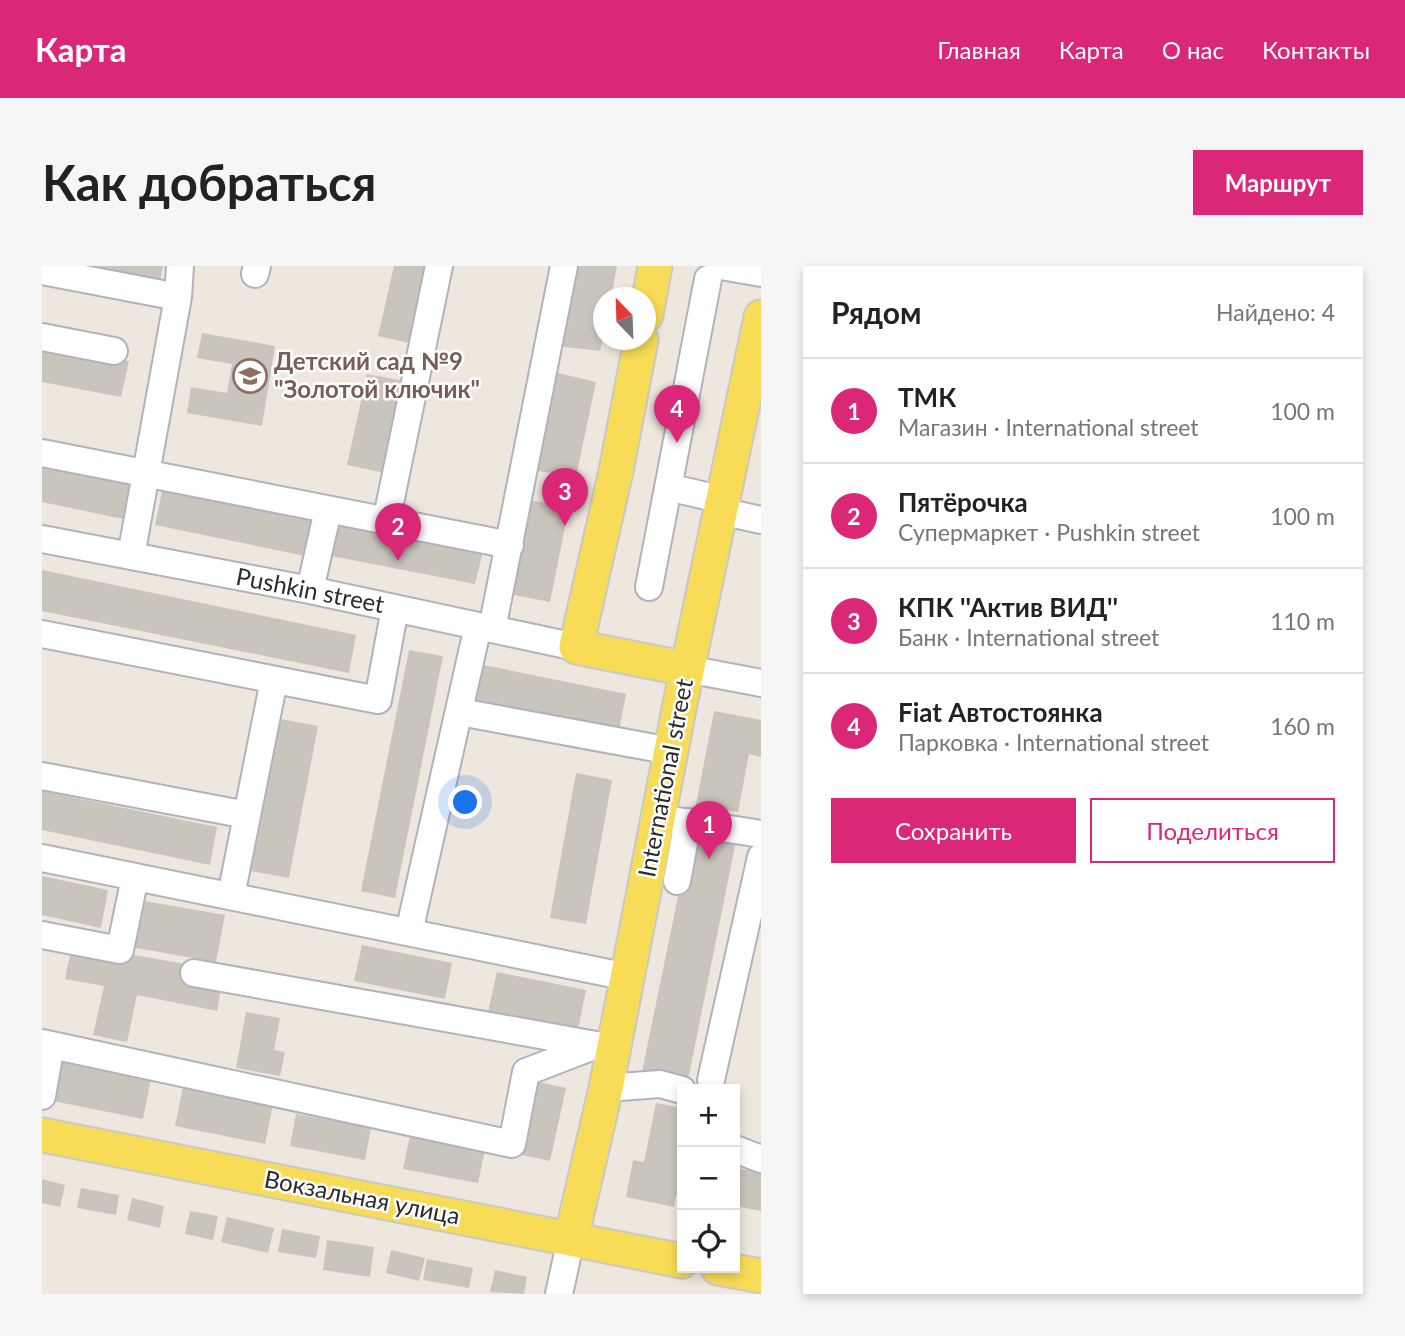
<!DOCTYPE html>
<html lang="ru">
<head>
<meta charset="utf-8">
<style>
  body { margin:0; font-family:Lato,sans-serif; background:#f6f6f6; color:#222 }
  .controls { position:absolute; right:21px; bottom:21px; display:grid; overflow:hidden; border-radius:0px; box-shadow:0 4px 10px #0003 }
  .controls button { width:63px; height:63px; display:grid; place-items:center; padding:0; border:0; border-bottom:2px solid #e0e0e0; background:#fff; color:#222; font:35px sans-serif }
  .compass { position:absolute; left:551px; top:21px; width:63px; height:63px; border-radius:50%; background:#fff; box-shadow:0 4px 10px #0003; rotate:337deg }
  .you { position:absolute; left:424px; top:537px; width:24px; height:24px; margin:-18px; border:5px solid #fff; border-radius:50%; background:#1a73e8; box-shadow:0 0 0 10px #1a73e833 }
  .badge { display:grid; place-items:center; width:46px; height:46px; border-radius:50%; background:#db2777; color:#fff; font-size:23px; font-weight:700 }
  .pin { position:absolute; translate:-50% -58px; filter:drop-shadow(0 2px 4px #0008) }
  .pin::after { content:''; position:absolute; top:37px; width:24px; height:21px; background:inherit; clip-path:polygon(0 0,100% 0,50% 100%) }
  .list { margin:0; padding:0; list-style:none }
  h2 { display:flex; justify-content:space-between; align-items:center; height:91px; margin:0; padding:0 28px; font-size:30px }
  h2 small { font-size:23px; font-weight:400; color:#767676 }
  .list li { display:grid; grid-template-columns:46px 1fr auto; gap:21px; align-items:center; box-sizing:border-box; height:105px; padding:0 28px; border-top:2px solid #e0e0e0 }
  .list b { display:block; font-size:26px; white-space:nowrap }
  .list p { margin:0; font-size:23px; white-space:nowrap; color:#767676 }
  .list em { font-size:23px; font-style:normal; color:#767676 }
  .actions { display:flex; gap:14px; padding:21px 28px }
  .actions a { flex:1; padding:16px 0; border:2px solid #db2777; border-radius:0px; text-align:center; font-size:24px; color:#db2777 }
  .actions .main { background:#db2777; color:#fff }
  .icon { flex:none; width:38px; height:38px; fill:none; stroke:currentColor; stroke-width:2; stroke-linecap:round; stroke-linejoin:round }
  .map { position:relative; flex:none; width:719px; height:1028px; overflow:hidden; border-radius:0px }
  header { display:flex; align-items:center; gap:42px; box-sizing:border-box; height:98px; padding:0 35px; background:#db2777; color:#fff }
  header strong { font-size:33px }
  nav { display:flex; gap:38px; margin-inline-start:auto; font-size:24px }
  .intro { display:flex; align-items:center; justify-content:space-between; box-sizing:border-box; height:168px; padding:0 42px }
  h1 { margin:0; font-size:49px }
  .button { padding:18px 32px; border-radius:0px; background:#db2777; color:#fff; font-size:24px; font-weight:700 }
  main { display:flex; gap:42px; padding:0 42px }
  aside { flex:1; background:#fff; border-radius:0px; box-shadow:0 4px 10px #0003 }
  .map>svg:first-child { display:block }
  .building { fill:#c9c4bc }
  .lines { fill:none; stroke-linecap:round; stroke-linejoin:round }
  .minor-casing { stroke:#b1b2c0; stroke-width:30 }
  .major-casing { stroke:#c8c8c8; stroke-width:37 }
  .minor { stroke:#fff; stroke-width:26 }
  .major { stroke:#f8dc57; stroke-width:33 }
  .labels { text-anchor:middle; stroke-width:5; stroke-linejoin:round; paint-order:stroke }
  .education-label { font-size:24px; font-weight:bold; fill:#785e54; stroke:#fff; text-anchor:start }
  .street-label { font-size:24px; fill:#2b2b2b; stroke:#fff }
</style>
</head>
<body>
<header>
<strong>Карта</strong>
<nav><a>Главная</a><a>Карта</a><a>О нас</a><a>Контакты</a></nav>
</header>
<div class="intro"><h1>Как добраться</h1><a class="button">Маршрут</a></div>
<main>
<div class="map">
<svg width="719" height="1028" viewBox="0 0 719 1028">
  <rect width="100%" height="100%" fill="#eee7dd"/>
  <path class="building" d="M23,0H121L117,20Z
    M352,0H388L372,78L336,70Z
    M530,0H575L569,32H562V69L558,85L515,80Z
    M160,67L233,80L220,160L145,147L149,121L185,127L190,98L155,92Z
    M0,77L87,95L79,131L0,116Z
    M512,106L554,116L534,211L490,204Z
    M325,108L362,115L343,207L305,199Z
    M0,194L94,214L86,254L0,236Z
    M122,216L271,248L263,290L113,259Z
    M487,234L527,241L508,336L467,328Z
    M298,252L442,281L433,318L290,290Z
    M0,304L314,369L307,407L0,345Z
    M367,384L401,390L353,632L319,625Z
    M437,398L584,428L577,465L430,435Z
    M672,445L719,454V491L707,488L696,546L654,539Z
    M239,453L276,460L247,612L209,605Z
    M534,507L570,514L544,658L508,652Z
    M0,525L175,561L168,599L0,564Z
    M650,562L695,570L646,814L600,806Z
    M0,610L66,624L59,662L0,649Z
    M91,633L183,649L174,696L83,680Z
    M320,679L410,697L403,733L312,715Z
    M58,683L143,698L152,707L140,714L179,722L175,745L95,729L85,776L51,769L62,720L23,713L28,689L56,694Z
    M455,706L544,724L536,764L446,746Z
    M204,746L238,752L232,784L243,786L238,810L194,802Z
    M19,795L109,813L101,853L11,835Z
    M492,815L524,822L508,895L476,888Z
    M141,821L231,838L223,878L133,860Z
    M614,837L640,842V931L634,930L632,941L584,931L591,894L602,896Z
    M254,848L329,862L323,894L248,880Z
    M368,869L443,883L436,917L361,903Z
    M693,902L719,906V945L693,940Z
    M0,913L23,919L18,941L0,937Z
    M39,922L77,929L74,949L35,942Z
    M90,932L122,940L118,962L85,954Z
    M148,945L176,950L171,974L143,968Z
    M185,951L232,962L226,987L179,976Z
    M240,963L278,970L274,992L236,986Z
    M285,974L332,981L328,1011L281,1004Z
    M349,984L383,992L377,1015L344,1007Z
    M385,993L431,1002L427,1022L381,1014Z
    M453,1004L485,1011L482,1028L448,1026Z"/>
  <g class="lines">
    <g class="minor-casing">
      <path id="minor" d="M679,0L719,7
        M0,5L136,31L138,0
        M213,8L215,0
        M0,71L72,85
        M0,187L468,279
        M626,221L681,234
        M678,245L719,254
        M344,256L397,0
        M0,273L268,324L534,381
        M89,290L136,31
        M607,321L666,13
        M268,324L286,244
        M450,363L522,0
        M0,368L336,434L353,342
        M645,403L719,417
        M418,446L629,485
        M0,510L205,549
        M616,552L719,568
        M0,592L586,711
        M635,615L646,556
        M189,630L232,414
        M367,666L436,360
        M0,669L78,684L93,611
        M152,707L554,779
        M0,777L470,878L484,806L554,779
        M669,814L719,591
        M564,822L618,818L640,824
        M0,830L9,779
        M693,883L719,893
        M517,1028L529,973"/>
    </g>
    <g class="major-casing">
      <path id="major" d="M604,49L613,0
        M599,74L574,205L534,381L645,403
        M0,869L640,995
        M529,973L564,822L637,443L719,51
        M676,1002L719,1010"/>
    </g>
    <use href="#minor" class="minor"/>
    <use href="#major" class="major"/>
  </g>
  <defs>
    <g id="school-ring" transform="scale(1.75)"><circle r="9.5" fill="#fff" stroke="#8d6e63" stroke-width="1.5"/><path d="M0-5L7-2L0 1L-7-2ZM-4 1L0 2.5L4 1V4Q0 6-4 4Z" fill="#8d6e63"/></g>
  </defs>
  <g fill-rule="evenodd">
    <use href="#school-ring" x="208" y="110"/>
  </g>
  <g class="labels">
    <g class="education-label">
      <text x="232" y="104">Детский сад №9<tspan x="232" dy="28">"Золотой ключик"</tspan></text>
    </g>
    <g class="street-label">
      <text transform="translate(268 325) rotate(11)" y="8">Pushkin street</text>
      <text transform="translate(624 512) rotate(-79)" y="8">International street</text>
      <text transform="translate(320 932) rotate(11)" y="8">Вокзальная улица</text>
    </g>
  </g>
</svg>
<div class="controls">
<button>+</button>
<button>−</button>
<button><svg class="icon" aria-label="locate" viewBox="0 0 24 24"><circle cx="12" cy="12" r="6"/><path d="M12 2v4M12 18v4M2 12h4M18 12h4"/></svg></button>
</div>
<svg class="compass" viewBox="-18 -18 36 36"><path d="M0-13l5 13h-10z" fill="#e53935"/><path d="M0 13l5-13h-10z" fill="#767676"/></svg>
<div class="you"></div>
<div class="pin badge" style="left:667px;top:593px">1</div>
<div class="pin badge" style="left:356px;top:295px">2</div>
<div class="pin badge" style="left:523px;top:260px">3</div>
<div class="pin badge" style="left:635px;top:177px">4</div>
</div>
<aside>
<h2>Рядом<small>Найдено: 4</small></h2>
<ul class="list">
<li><span class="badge">1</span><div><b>ТМК</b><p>Магазин · International street</p></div><em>100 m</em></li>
<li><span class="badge">2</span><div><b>Пятёрочка</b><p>Супермаркет · Pushkin street</p></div><em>100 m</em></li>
<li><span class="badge">3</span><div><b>КПК ''Актив ВИД''</b><p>Банк · International street</p></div><em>110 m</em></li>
<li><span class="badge">4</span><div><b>Fiat Автостоянка</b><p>Парковка · International street</p></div><em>160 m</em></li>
</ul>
<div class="actions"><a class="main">Сохранить</a><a>Поделиться</a></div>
</aside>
</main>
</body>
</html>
